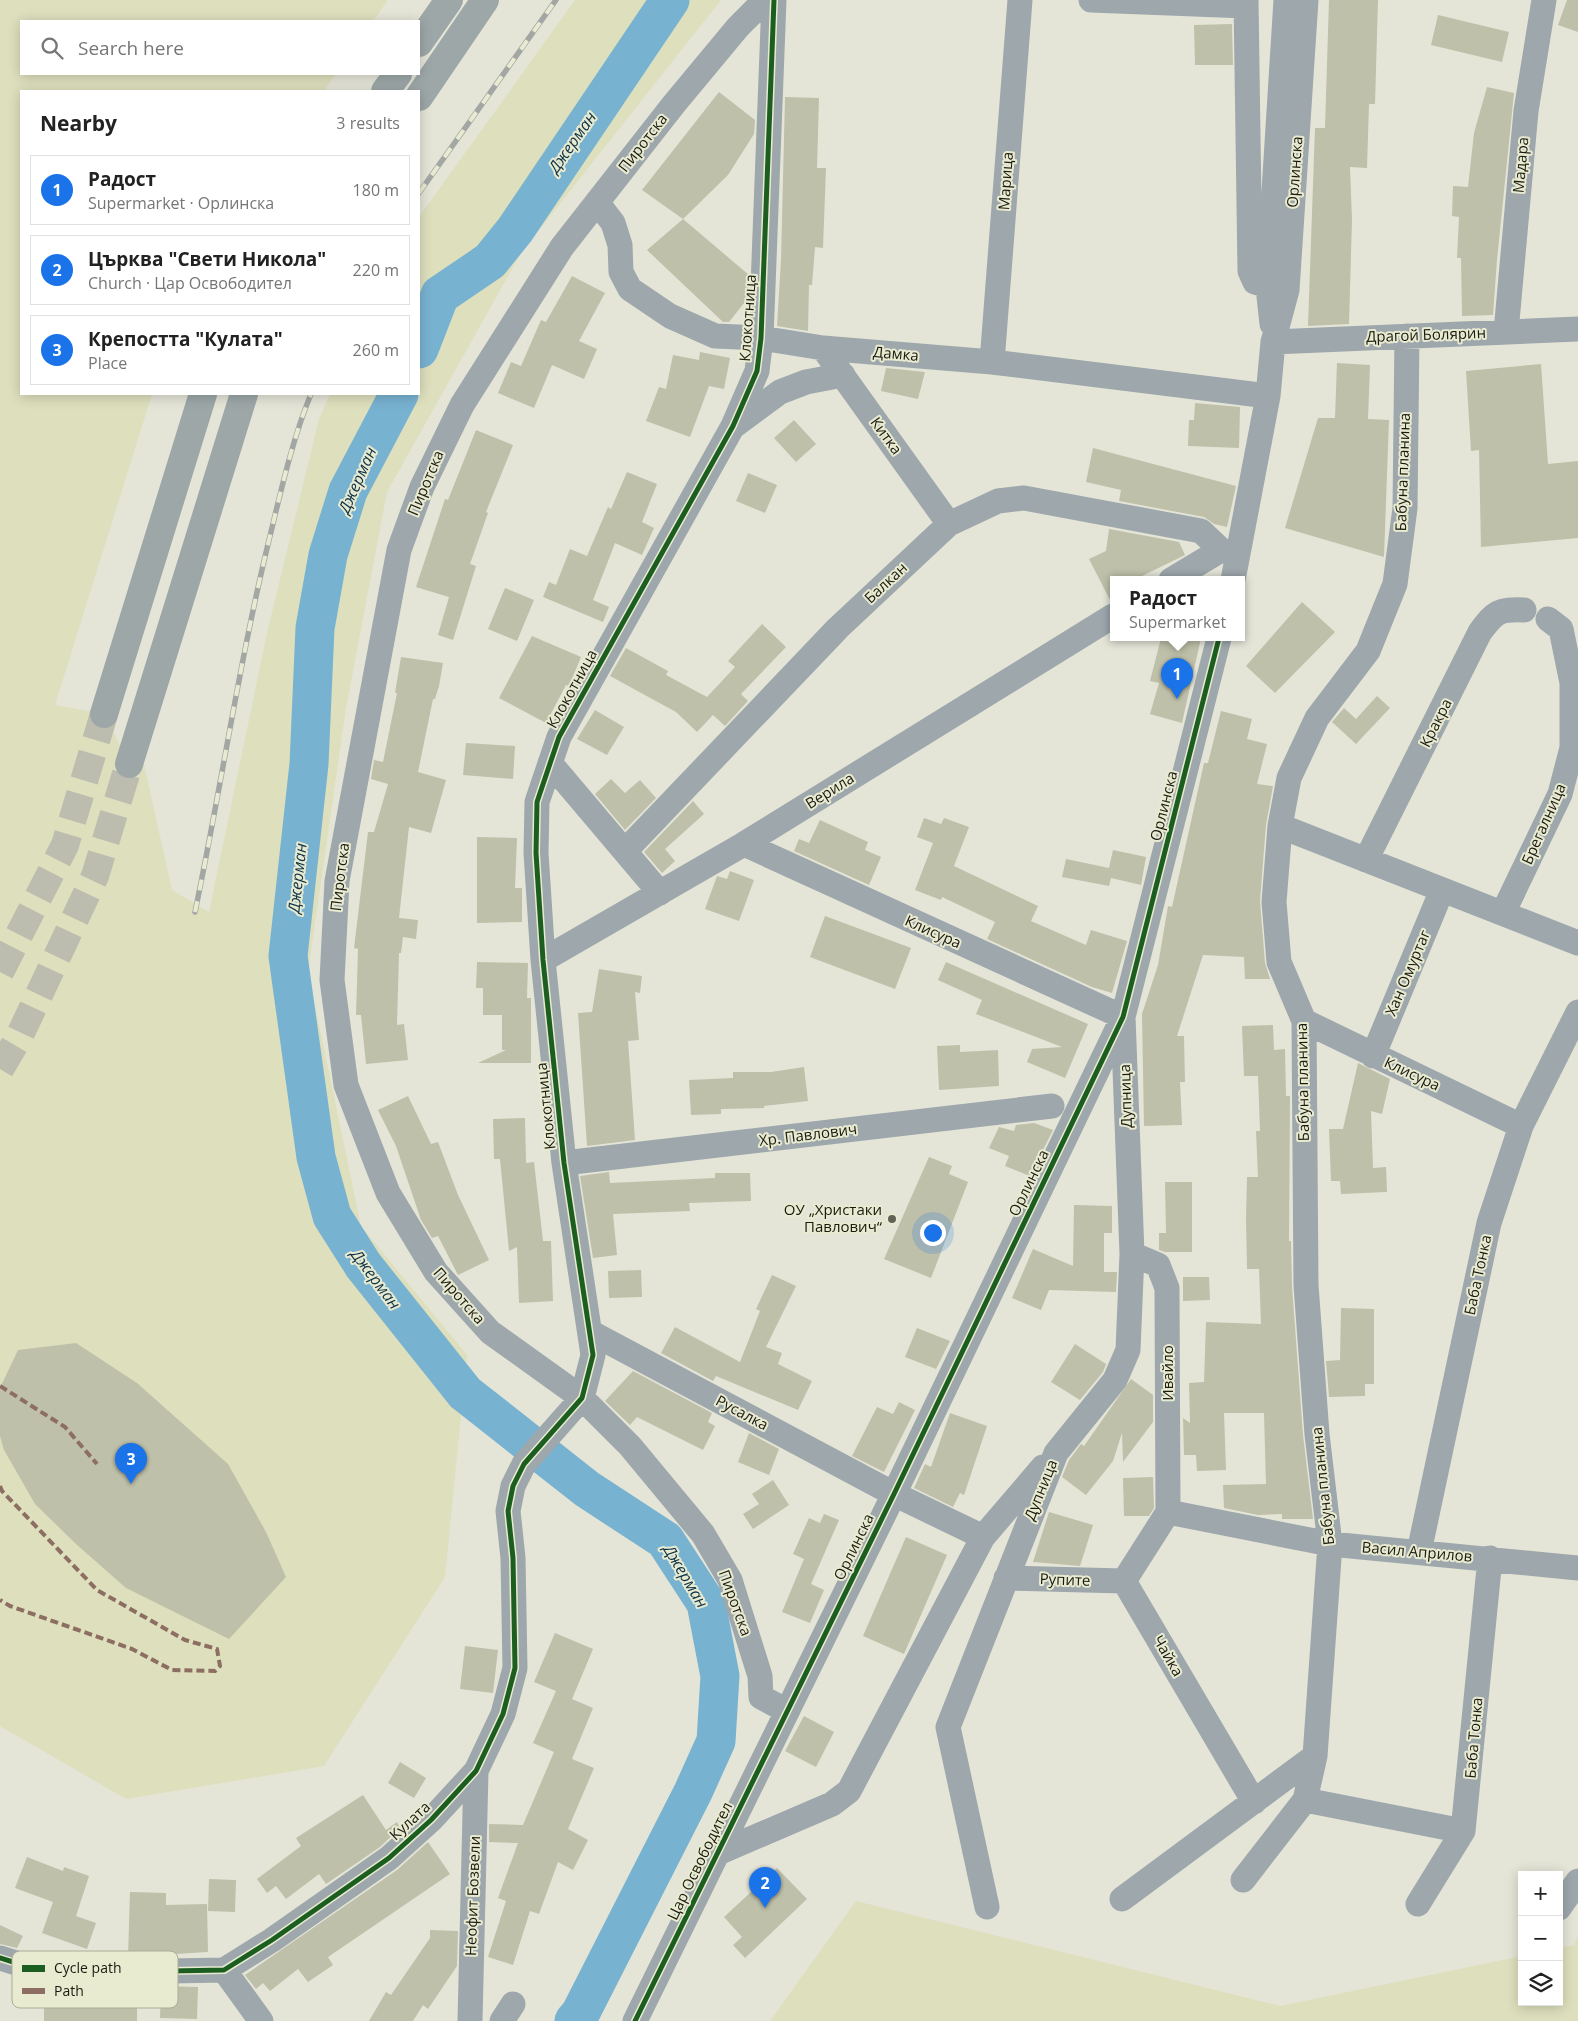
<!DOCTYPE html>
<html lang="en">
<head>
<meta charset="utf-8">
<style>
  body { margin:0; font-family:"Open Sans",sans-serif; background:#f2f2f2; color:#222 }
  .controls { position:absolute; right:15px; bottom:15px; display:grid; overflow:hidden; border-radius:0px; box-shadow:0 2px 12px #0003 }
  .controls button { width:45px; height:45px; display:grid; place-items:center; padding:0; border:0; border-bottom:1px solid #e0e0e0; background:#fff; color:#222; font:25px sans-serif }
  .you { position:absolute; left:932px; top:1232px; width:18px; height:18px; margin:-12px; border:4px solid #fff; border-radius:50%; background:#1a73e8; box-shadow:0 0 0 8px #1a73e833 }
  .badge { display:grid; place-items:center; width:32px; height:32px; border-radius:50%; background:#1a73e8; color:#fff; font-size:16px; font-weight:700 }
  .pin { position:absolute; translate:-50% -41px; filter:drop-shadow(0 1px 2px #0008) }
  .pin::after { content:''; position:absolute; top:26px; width:18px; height:15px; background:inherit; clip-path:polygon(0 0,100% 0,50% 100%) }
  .popup { position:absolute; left:1110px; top:576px; width:135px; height:65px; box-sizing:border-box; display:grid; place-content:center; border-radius:0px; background:#fff; filter:drop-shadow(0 1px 4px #0005); font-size:16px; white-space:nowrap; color:#767676 }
  .popup b { font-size:19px; color:#222 }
  .popup::after { content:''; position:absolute; left:50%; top:100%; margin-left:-10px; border:10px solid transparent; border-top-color:#fff }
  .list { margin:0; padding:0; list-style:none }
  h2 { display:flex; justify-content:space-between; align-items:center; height:65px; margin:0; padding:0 20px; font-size:21px }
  h2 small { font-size:16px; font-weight:400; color:#767676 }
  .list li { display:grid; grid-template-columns:32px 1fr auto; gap:15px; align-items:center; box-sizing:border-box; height:70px; margin:0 10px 10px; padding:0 10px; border:1px solid #e0e0e0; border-radius:0px }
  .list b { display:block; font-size:19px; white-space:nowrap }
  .list p { margin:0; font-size:16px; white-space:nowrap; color:#767676 }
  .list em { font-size:16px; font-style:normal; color:#767676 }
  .icon { flex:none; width:28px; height:28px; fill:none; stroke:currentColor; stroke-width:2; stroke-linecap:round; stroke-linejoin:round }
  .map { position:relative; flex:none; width:1578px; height:2021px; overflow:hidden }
  .search { position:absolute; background:#fff; box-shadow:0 2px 12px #0003; left:20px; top:20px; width:400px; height:55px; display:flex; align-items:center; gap:12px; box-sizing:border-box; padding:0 18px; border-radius:0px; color:#767676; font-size:19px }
  .panel { position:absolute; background:#fff; box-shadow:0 2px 12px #0003; left:20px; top:90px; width:400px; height:305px; border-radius:0px }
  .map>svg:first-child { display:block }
  .green { fill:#dddfbd }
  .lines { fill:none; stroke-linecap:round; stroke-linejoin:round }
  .river { stroke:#78b2d1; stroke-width:39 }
  .building { fill:#bfc0a9 }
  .major-tunnel { stroke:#bcbcaf; stroke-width:28; stroke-dasharray:28 14; stroke-linecap:butt }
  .minor { stroke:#9da7ac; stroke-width:25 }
  .major { stroke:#9da7a8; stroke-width:28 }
  .rail-casing { stroke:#a3a7a4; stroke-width:5.5 }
  .rail { stroke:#e9ebd1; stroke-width:4; stroke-dasharray:11; stroke-linecap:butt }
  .quiet { stroke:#8d6e63; stroke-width:4; stroke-dasharray:8 4; stroke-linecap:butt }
  .cycleway-casing { stroke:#e9ebd1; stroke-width:8 }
  .cycleway { stroke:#1b5e20; stroke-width:5 }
  .poi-dot { fill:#616156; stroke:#e9ebd1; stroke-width:2 }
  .labels { text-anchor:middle; stroke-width:4; stroke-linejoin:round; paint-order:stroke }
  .street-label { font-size:15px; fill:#1a1a11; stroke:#e9ebd1 }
  .poi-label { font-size:15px; fill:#1a1a11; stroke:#e9ebd1; text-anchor:end }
  .water-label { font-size:16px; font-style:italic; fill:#0e3348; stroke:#e9ebd1 }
  .key { fill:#e9ebd1; stroke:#abac97; stroke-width:1 }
  .key-label { font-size:14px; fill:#1a1a11 }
</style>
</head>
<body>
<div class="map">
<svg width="1578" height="2021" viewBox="0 0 1578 2021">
  <rect width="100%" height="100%" fill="#e4e5d7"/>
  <path class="green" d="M0,0H388L373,21H21V74H336L324,91H21V394H152L55,705L104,714L129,763L144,765L172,890L209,912L267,633L319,419L330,394H419V217L575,0H721L521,253L387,492L346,708L308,972L361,1226L467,1355L445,1577L324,1766L126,1799L0,1726Z
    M856,1901L1280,2006L1522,1956V2002H1559V1948L1574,1945L1578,1935V2021H770Z"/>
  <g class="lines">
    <path class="river" d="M419,349L440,295L490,261L515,230L670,0
      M399,394L348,491L328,555L315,628L309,764L288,956L316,1157L332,1216L363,1265L465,1393L587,1489L665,1540L706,1603L720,1676L716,1741L693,1792L580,2014L574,2021"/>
  </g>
  <path class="building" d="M1329,0H1378L1375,104H1369L1367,168L1350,167L1352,220L1349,324L1308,326L1315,128H1325Z
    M1567,0H1578V32L1558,25Z
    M1438,15L1509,32L1502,62L1431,45Z
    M1232,24L1233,65H1195L1194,25Z
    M1487,87L1514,93L1497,260L1493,315L1462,316L1461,258H1457L1459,217L1452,216L1453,186L1468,187L1474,133Z
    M719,92L755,120L754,134L728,175L683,219L642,190Z
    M785,97L819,98L817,168H826L823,248L815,247L812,285H809L808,331L777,326L781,260Z
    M683,219L749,275L748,298L729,322H723L647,250Z
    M572,276L605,293L579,341L597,349L584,379L552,365L534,408L498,393L511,362L521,366L541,320L546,322Z
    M700,352L730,358L724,389L709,386L690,437L646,421L659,387L666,389L673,355L699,360Z
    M1337,363L1370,365L1368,419L1389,420L1384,557L1285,528L1318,418H1335Z
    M1541,364L1548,464L1578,461V538L1481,547L1479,450L1471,451L1466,371Z
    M886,368L925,372L918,399L881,391Z
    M1195,403L1240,407L1239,448L1188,446L1189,420H1194Z
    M794,420L816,444L796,462L774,438Z
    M476,430L513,445L486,512L488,513L470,564L476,566L453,640L438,635L449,597L416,587L445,499L448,500Z
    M1093,448L1236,486L1227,527L1214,524L1204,517L1119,501L1121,490L1086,482Z
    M627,472L657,484L642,522L654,528L642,555L615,543L593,600L609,607L603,622L543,597L549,582L556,585L570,549L587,556L608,507L611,509Z
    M748,473L777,485L765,513L736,501Z
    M1109,529L1179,542L1185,555L1134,580H1113V602H1111L1089,559L1106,551Z
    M505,588L534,600L517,641L488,629Z
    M1302,602L1335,632L1275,693L1246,666Z
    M762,624L786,647L741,694L748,701L725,726L713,715L697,732L676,712L610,676L626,648L668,671L666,675L707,697L735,667L728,661Z
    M532,636L581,657L569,686L566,685L546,723L499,698Z
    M1161,638H1201L1182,723L1150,714L1159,683L1150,681Z
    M401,657L443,663L439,686L435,699H433L418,772L446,780L431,833L409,827L399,918L418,920L416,939L403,937L401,953H399L397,1025L404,1024L408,1060L366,1064L361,1015H356L358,949L354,948L368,832H374L388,784L371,779L374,760L383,762L397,693H395Z
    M1377,696L1390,708L1356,744L1332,722L1344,708L1356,719Z
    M595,710L624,727L607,755L577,739Z
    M1221,711L1252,719L1247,739L1267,744L1257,784L1273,786L1266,825L1260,901L1265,963L1270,979H1245L1244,957L1203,955L1177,1036H1184L1185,1082H1180L1182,1125L1144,1126L1142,1014L1158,965L1168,906L1172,907L1204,763H1208Z
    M466,743L515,746L513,779L463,775Z
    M611,779L625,793L640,780L656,798L625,830L595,794Z
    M693,801L704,814L665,849L675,861L662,873L644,852Z
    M924,818L941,824L944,818L969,827L954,866L1038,906L1031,921L1086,945L1091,930L1127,941L1112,993L1092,987L987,939L995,922L942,897L941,900L915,890L933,843L917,837Z
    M820,820L868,842L865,850L881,857L869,885L794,851L799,839L809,843Z
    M477,837L517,838L515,888H522V922L477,923Z
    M1113,850L1146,857L1141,885L1111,878L1109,886L1062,877L1066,859L1109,868Z
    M730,871L754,880L739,921L705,909L717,876L727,879Z
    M825,916L911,948L895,989L810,957Z
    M477,962L528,963L527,998H531V1063H478L506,1050H502V1015H483V988H476Z
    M946,962L1088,1024L1065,1078L1027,1062L1032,1049L1062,1047L976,1014L982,1000L938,980Z
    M599,969L642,976L640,993L635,992L639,1040L628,1041L635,1140L587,1146L578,1013L592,1012Z
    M1273,1025L1274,1050L1285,1049L1286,1096H1290L1289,1241H1291L1292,1286L1303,1435L1313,1519H1282V1514L1258,1515L1224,1508L1223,1485L1266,1484L1264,1413H1224L1226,1470L1197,1471L1196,1455H1184L1183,1418L1190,1423L1189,1383L1204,1382L1206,1322L1261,1324L1259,1269H1247L1246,1219L1247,1177H1258L1256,1131H1260L1258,1076H1244L1242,1026Z
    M960,1045V1052L998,1050L999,1086L939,1090L937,1046Z
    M1358,1063L1390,1079L1382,1114L1371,1111L1373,1168L1386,1167L1387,1192L1341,1194L1340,1181H1331L1329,1129H1343Z
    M804,1067L808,1101L764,1106V1108L721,1109V1114L691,1115L689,1080L733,1078V1072H771Z
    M408,1096L431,1144L438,1142L458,1195L489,1260L458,1275L438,1236L432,1238L421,1220L396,1146L378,1110Z
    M525,1118L526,1163L534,1162L543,1241H551L553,1301L519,1303L517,1247L509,1251L500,1159H494L493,1119Z
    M1034,1123L1053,1130L1030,1176L1005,1166L1009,1156L989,1148L999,1127L1014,1131L1016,1125Z
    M929,1157L952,1166L949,1174L968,1182L931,1278L884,1259Z
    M609,1172L610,1183L715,1178V1173H750L751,1201L689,1203L690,1211L613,1214L617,1255L593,1258L580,1176Z
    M1165,1182H1192V1252H1165L1159,1250V1233H1166Z
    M1074,1205L1112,1206V1233H1104V1272H1117L1116,1292L1049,1290L1041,1310L1012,1298L1033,1249L1073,1266Z
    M641,1270L642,1297L609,1298L608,1271Z
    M772,1275L796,1286L766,1347L782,1353L778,1364L812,1381L798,1410L716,1376L713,1381L661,1353L675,1327L740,1362L760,1311L756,1309Z
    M1183,1277H1209L1210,1300L1183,1301Z
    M1341,1308L1374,1309V1384H1365V1396L1329,1397L1326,1361L1340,1360Z
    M917,1328L950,1341L936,1369L905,1357Z
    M76,1343L137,1383L228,1464L266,1532L286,1577L229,1639L126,1588L76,1544L35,1504L4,1450L0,1436V1388L18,1350Z
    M1075,1344L1106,1364L1103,1372L1080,1400L1051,1382Z
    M633,1371L712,1413L708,1422L715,1426L703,1450L637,1417L630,1425L605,1401Z
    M1131,1379L1153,1395V1422L1123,1462L1122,1433L1113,1461L1086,1495L1062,1477L1069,1460L1081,1444L1084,1446Z
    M899,1402L915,1410L884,1472L852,1456L877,1407L893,1414Z
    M950,1413L987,1426L964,1495L960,1493L953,1507L914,1488L925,1464L931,1467Z
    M749,1433L779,1449L769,1475L738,1462Z
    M1153,1477L1154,1508L1149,1516H1124L1123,1478Z
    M773,1480L789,1505L753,1529L743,1514L759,1504L752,1494Z
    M1049,1512L1093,1525L1080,1566L1033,1562Z
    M824,1514L839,1520L811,1584L824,1590L810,1623L782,1612L804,1559L793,1554L809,1518L820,1523Z
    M906,1537L947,1555L904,1654L863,1636Z
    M555,1633L593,1649L572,1699L593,1708L572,1759L594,1768L568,1829L588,1840L573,1870L558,1862L539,1914L530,1911L513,1965L488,1957L506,1901L498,1898L518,1843L489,1842V1824L523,1825L554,1752L533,1743L556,1691L534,1682Z
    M465,1646L498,1650L493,1693L460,1689Z
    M804,1716L834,1732L816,1767L785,1751Z
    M400,1762L426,1778L414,1798L388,1783Z
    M363,1795L386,1830L397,1822L400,1828L380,1847L326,1884L319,1874L286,1899L276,1886L267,1893L257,1879L301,1846L296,1838Z
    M428,1842L450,1874L328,1957L333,1965L308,1982L298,1969L270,1991L263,1983L256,1989L245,1975L397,1870Z
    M27,1857L63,1871L64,1867L89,1876L76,1916L96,1923L87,1949L42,1933L53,1902L15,1888Z
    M777,1868L807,1899L745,1958L733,1945L742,1937L724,1917Z
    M209,1879L236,1880L235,1912L208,1911Z
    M130,1892L166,1893V1905L207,1904L208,1952L128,1957Z
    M0,1925L23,1936L17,1948L0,1944Z
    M430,1930L458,1931L457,1966L428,2009L423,2005L413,2021H369L386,1992L391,1995L430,1938Z
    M161,1986L198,1987L197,2019L160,2018Z
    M44,2004H137V2021H44Z"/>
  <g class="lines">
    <path class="major-tunnel" d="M0,972L65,845L104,714
      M0,1069L19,1037L95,876L129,764"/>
    <path class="minor" d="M765,0L738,27L674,104L562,247L462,405L422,487L399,550L337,881L332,980L346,1085L388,1193L436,1272L490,1332L582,1398L630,1446L703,1534L730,1580L760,1676L761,1697L787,1711
      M1091,0L1246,6
      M1246,0L1250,271L1255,282L1278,289
      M597,202L613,223L620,245L621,272L630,289L670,316L715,336L761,338L823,348L992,362L1268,396
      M1272,324L1268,287L1286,0
      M1506,332L1526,111L1544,0
      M1273,342L1578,329
      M823,348L949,524
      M992,362L1020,0
      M734,426L780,392L806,382L843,375
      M1171,580L1221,550L1235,553
      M1233,580L1268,396L1273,342L1287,290L1306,0
      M550,763L660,893
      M1280,826L1578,943
      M744,844L1123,1017L1132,1254L1128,1350L1115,1380L1056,1453L948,1727L987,1907
      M625,851L838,628L949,524L998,501L1024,498L1201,531L1221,550
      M1366,860L1480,632C1495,612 1498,609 1524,610
      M1503,913L1560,794L1572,748V683L1561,629L1548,619
      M543,960L744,844L1113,616
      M1304,1021L1521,1126
      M1373,1056L1442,890
      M564,1163L1052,1106
      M1132,1254L1158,1265L1167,1288L1168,1512
      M590,1332L894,1494L983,1537
      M1168,1512L1330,1544L1578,1568
      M1168,1512L1124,1581L1254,1802
      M1419,1552L1489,1223L1521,1126L1578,1012
      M1006,1578L1124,1581
      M1305,1800L1315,1756L1330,1544L1317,1434L1306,1285L1304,1021L1279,962L1274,902L1280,826L1289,778L1317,718L1368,651L1395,584L1405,508L1407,336
      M718,1853L832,1804L849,1791L983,1537L1043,1467
      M1243,1880L1305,1800L1463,1831
      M1122,1899L1315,1756
      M1418,1904L1463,1831L1490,1558
      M1559,1908L1578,1881
      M0,1958L32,1968L65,1973L224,1970L272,1940L389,1858L431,1820L476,1771L503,1714L515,1668L513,1558L508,1511L513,1486L524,1464L582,1398L593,1355L564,1163L543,960L536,853L537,802L559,737L733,426L757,371L761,338L774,0
      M224,1970L261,2021
      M470,2021L476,1771
      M502,2021L513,2004
      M635,2021L894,1494L1123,1017L1219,638"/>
    <path class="major" d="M419,43L449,0
      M385,91L398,74
      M419,97L485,0
      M104,714L203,394
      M129,764L244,394"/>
    <g class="rail-casing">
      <path id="rail" d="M419,193L556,0
        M195,912C221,788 239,663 269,540C281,491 292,440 311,394"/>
    </g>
    <use href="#rail" class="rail"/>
    <path class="quiet" d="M0,1386L65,1427L97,1464
      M0,1486L2,1491L97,1590L185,1640L217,1649L220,1666L215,1671L172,1670L132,1649L10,1606L0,1600"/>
    <g class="cycleway-casing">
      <path id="cycleway" d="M0,1958L32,1968L65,1973L224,1970L272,1940L389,1858L431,1820L476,1771L503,1714L515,1668L513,1558L508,1511L513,1486L524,1464L582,1398L593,1355L564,1163L543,960L536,853L537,802L559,737L733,426L757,371L761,338L774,0
        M635,2021L894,1494L1123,1017L1219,638"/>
    </g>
    <use href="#cycleway" class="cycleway"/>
  </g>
  <circle class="poi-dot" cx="892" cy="1219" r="5"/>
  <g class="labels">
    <g class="street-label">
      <text transform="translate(643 143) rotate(-52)" y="5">Пиротска</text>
      <text transform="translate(1521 165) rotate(-85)" y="5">Мадара</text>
      <text transform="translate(1295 172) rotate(-86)" y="5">Орлинска</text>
      <text transform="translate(1006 181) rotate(-86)" y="5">Марица</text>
      <text transform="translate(748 318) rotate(-86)" y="5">Клокотница</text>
      <text transform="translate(1426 335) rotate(-2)" y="5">Драгой Болярин</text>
      <text transform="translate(896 354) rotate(5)" y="5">Дамка</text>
      <text transform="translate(886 436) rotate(54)" y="5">Китка</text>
      <text transform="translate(1403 472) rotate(-88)" y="5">Бабуна планина</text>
      <text transform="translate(426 483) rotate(-67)" y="5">Пиротска</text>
      <text transform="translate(886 583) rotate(-43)" y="5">Балкан</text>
      <text transform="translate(572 689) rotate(-61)" y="5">Клокотница</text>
      <text transform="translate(1436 723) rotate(-63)" y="5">Кракра</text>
      <text transform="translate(830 791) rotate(-32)" y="5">Верила</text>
      <text transform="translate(1164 806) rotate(-76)" y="5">Орлинска</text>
      <text transform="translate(1544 824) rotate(-66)" y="5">Брегалница</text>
      <text transform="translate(340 877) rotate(-83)" y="5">Пиротска</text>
      <text transform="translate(933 932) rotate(24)" y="5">Клисура</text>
      <text transform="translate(1408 973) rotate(-67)" y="5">Хан Омуртаг</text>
      <text transform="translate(1412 1074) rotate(25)" y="5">Клисура</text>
      <text transform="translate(1303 1082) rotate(-91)" y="5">Бабуна планина</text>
      <text transform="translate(1126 1096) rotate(-92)" y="5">Дупница</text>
      <text transform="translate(546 1106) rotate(-96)" y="5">Клокотница</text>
      <text transform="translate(808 1135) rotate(-7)" y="5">Хр. Павлович</text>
      <text transform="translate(1029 1183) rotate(-64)" y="5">Орлинска</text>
      <text transform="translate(1478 1275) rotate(-78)" y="5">Баба Тонка</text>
      <text transform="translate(459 1296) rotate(49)" y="5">Пиротска</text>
      <text transform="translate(1168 1373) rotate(-90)" y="5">Ивайло</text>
      <text transform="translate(742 1413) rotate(28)" y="5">Русалка</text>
      <text transform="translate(1323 1486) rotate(-96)" y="5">Бабуна планина</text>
      <text transform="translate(1041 1490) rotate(-68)" y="5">Дупница</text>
      <text transform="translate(854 1547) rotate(-64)" y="5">Орлинска</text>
      <text transform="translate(1417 1552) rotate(5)" y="5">Васил Априлов</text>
      <text transform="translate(1065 1580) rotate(2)" y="5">Рупите</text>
      <text transform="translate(735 1603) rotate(70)" y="5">Пиротска</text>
      <text transform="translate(1168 1656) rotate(60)" y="5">Чайка</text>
      <text transform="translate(1474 1738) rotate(-85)" y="5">Баба Тонка</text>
      <text transform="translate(410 1821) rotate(-43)" y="5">Кулата</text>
      <text transform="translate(700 1861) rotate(-64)" y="5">Цар Освободител</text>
      <text transform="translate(473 1896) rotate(-88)" y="5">Неофит Бозвели</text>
    </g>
    <g class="poi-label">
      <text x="882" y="1215">ОУ „Христаки<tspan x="882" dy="17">Павлович“</tspan></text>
    </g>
    <g class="water-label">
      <text transform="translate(572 142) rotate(-55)" y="6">Джерман</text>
      <text transform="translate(357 480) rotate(-66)" y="6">Джерман</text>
      <text transform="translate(297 878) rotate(-84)" y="6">Джерман</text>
      <text transform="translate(376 1279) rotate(53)" y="6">Джерман</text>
      <text transform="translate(686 1576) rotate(59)" y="6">Джерман</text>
    </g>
  </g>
  <rect x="12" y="1951" width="166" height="57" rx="8" class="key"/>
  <rect x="22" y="1965" width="23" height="7" fill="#1b5e20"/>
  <rect x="22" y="1988" width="23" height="6" fill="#8d6e63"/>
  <g class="key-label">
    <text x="54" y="1973">Cycle path</text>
    <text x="54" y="1996">Path</text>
  </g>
</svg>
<div class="controls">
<button>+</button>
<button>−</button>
<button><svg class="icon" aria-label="layers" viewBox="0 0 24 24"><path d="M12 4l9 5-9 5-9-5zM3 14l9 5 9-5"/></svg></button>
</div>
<div class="you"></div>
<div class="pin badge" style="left:1177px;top:699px">1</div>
<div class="popup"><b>Радост</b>Supermarket</div>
<div class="pin badge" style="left:765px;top:1908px">2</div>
<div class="pin badge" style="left:131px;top:1484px">3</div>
<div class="search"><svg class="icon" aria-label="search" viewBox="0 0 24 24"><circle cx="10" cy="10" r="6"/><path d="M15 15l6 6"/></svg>Search here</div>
<section class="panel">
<h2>Nearby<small>3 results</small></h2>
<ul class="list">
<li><span class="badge">1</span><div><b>Радост</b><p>Supermarket · Орлинска</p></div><em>180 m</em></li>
<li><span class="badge">2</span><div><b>Църква &quot;Свети Никола&quot;</b><p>Church · Цар Освободител</p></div><em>220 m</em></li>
<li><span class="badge">3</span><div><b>Крепостта &quot;Кулата&quot;</b><p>Place</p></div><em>260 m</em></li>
</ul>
</section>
</div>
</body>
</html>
